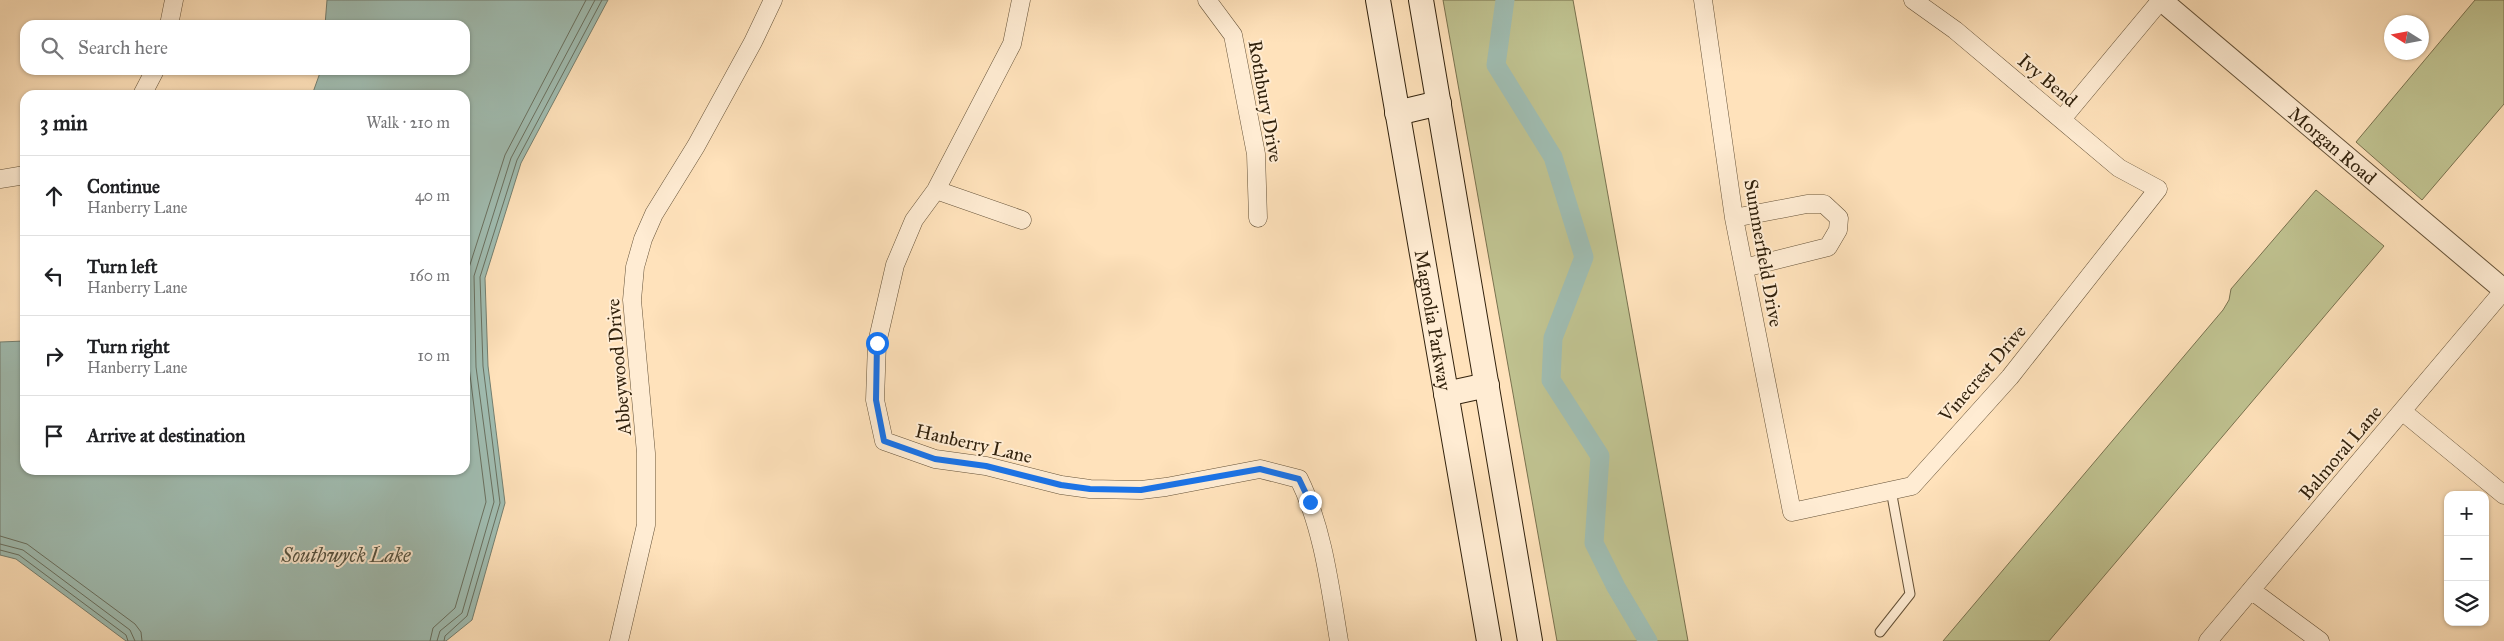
<!DOCTYPE html>
<html lang="en">
<head>
<meta charset="utf-8">
<style>
  body { margin:0; font-family:"IM FELL Great Primer",serif; background:#f2f2f2; color:#202124 }
  .controls { position:absolute; right:15px; bottom:15px; display:grid; overflow:hidden; border-radius:10px; box-shadow:0 1px 4px #0004 }
  .controls button { width:45px; height:45px; display:grid; place-items:center; padding:0; border:0; border-bottom:1px solid #e0e0e0; background:#fff; color:#202124; font:25px sans-serif }
  .compass { position:absolute; left:2384px; top:15px; width:45px; height:45px; border-radius:50%; background:#fff; box-shadow:0 1px 4px #0004; rotate:281deg }
  .stop { position:absolute; width:15px; height:15px; margin:-11px; border:4px solid #1a73e8; border-radius:50%; background:#fff }
  .stop.end { background:#1a73e8; border-color:#fff; box-shadow:0 1px 5px #0008 }
  .list { margin:0; padding:0; list-style:none }
  h2 { display:flex; justify-content:space-between; align-items:center; height:65px; margin:0; padding:0 20px; font-size:21px }
  h2 small { font-size:16px; font-weight:400; color:#757577 }
  .list li { display:grid; grid-template-columns:32px 1fr auto; gap:15px; align-items:center; box-sizing:border-box; height:80px; padding:0 20px; border-top:1px solid #e0e0e0 }
  .list b { display:block; font-size:19px; white-space:nowrap }
  .list p { margin:0; font-size:16px; white-space:nowrap; color:#757577 }
  .list em { font-size:16px; font-style:normal; color:#757577 }
  .icon { flex:none; width:28px; height:28px; fill:none; stroke:currentColor; stroke-width:2; stroke-linecap:round; stroke-linejoin:round }
  .map { position:relative; flex:none; width:2504px; height:641px; overflow:hidden }
  .search { position:absolute; background:#fff; box-shadow:0 1px 4px #0004; left:20px; top:20px; width:450px; height:55px; display:flex; align-items:center; gap:12px; box-sizing:border-box; padding:0 18px; border-radius:15px; color:#757577; font-size:19px }
  .panel { position:absolute; background:#fff; box-shadow:0 1px 4px #0004; left:20px; top:90px; width:450px; height:385px; border-radius:15px }
  .map>svg:first-child { display:block }
  .green { fill:#c0c391; stroke:#79724f }
  .water { fill:#a0bdb2; stroke:#747f70 }
  .lines { fill:none; stroke-linecap:round; stroke-linejoin:round }
  .shore { stroke:#697060; stroke-width:1 }
  .canal { stroke:#a0bdb2; stroke-width:19 }
  .service-casing { stroke:#655238; stroke-width:11 }
  .minor-casing { stroke:#655238; stroke-width:19 }
  .tertiary-casing { stroke:#655238; stroke-width:23 }
  .secondary-casing { stroke:#32220d; stroke-width:26 }
  .service { stroke:#ffecd3; stroke-width:9 }
  .minor { stroke:#ffecd3; stroke-width:18 }
  .tertiary { stroke:#ffecd3; stroke-width:21 }
  .secondary { stroke:#ffecd3; stroke-width:24 }
  .route { stroke:#1a73e8; stroke-width:6 }
  .labels { text-anchor:middle; stroke-width:4; stroke-linejoin:round; paint-order:stroke }
  .street-label { font-size:19px; fill:#32220d; stroke:#ffecd3 }
  .water-label { font-size:20px; font-style:italic; fill:#53503f; stroke:#ffecd3 }
</style>
</head>
<body>
<div class="map">
<svg width="2504" height="641" viewBox="0 0 2504 641">
  <rect width="100%" height="100%" fill="#ffe2bb"/>
  <filter id="stains"><feTurbulence type="fractalNoise" baseFrequency=".004" numOctaves="4"/><feColorMatrix values="0 0 0 0 .2 0 0 0 0 .09 0 0 0 0 .02 0 0 0 .5 -.17"/></filter>
  <radialGradient id="worn" r=".72"><stop offset=".6" stop-color="#630" stop-opacity="0"/><stop offset="1" stop-color="#630" stop-opacity=".3"/></radialGradient>
  <path class="green" d="M1443,0H1573L1688,641H1557Z
    M2475,0H2504V104L2422,200L2356,142Z
    M2316,190L2384,246L2049,641H1943L2223,310L2229,300L2231,289Z"/>
  <path class="water" d="M327,0H608L521,163L485,278L488,366L505,503L472,620L446,641H126L16,559L0,555V342L25,341V470H465V95H312L321,70H465V25H325Z"/>
  <g class="lines">
    <path class="shore" d="M0,536L27,544L135,624L141,632L142,641
      M0,544L23,550L130,630L135,641
      M0,550L19,555L126,635L128,641
      M430,641L433,628L455,608L486,502L469,367L467,274L505,155L586,0
      M437,641L440,631L462,613L494,502L476,367L474,276L511,158L595,0
      M444,641L445,636L467,616L500,503L483,366L480,277L517,160L602,0"/>
    <path class="canal" d="M1505,0L1496,65L1553,157L1584,257L1553,338L1551,380L1600,456L1594,543L1616,587L1648,641"/>
    <g class="service-casing">
      <path id="service" d="M1880,632L1910,594L1891,490"/>
    </g>
    <g class="minor-casing">
      <path id="minor" d="M1021,0L1012,44L936,190L914,220L895,265L877,343L875,400L884,441L935,459L986,466L1061,485L1090,489L1141,490L1166,487L1260,469L1299,479C1323,528 1330,587 1339,641
        M1207,0L1233,35L1256,154L1258,218
        M1703,0L1734,218L1792,512L1912,486L2010,377L2158,189L2119,168L1955,30L1913,0
        M169,25L174,0
        M142,95L155,70
        M2062,119L2161,0
        M0,179L25,175
        M936,190L1022,220
        M1734,218L1807,204H1824L1839,218L1838,230L1828,247L1744,268
        M2402,411L2504,495
        M2251,590L2320,641
        M619,641L646,525V453L632,300L635,267L643,239L654,214L696,146L753,42L773,0
        M2208,641L2504,290"/>
    </g>
    <g class="tertiary-casing">
      <g id="tertiary">
        <path id="s1" d="M2161,0L2504,290"/>
      </g>
    </g>
    <g class="secondary-casing">
      <g id="secondary">
        <path id="s2" d="M1378,0L1489,641"/>
        <path d="M1421,0L1530,641"/>
        <path d="M1397,113L1439,103"/>
        <path d="M1446,394L1487,385"/>
      </g>
    </g>
    <use href="#service" class="service"/>
    <use href="#minor" class="minor"/>
    <use href="#tertiary" class="tertiary"/>
    <use href="#secondary" class="secondary"/>
  </g>
  <g class="lines">
    <path class="route" d="M877,343L876,400L884,441L935,459L986,466L1061,485L1090,489L1141,490L1260,469L1299,479L1310,502"/>
  </g>
  <g class="labels">
    <g class="street-label">
      <text transform="translate(2048 80) rotate(40)" y="7">Ivy Bend</text>
      <text transform="translate(1266 101) rotate(80)" y="7">Rothbury Drive</text>
      <text dy="7" stroke="none"><textPath href="#s1" startOffset="225">Morgan Road</textPath></text>
      <text transform="translate(1764 253) rotate(80)" y="7">Summerfield Drive</text>
      <text dy="7" stroke="none"><textPath href="#s2" startOffset="325">Magnolia Parkway</textPath></text>
      <text transform="translate(618 367) rotate(-95)" y="7">Abbeywood Drive</text>
      <text transform="translate(1982 373) rotate(-49)" y="7">Vinecrest Drive</text>
      <text transform="translate(974 443) rotate(13)" y="7">Hanberry Lane</text>
      <text transform="translate(2340 452) rotate(-50)" y="7">Balmoral Lane</text>
    </g>
    <g class="water-label">
      <text x="346" y="562">Southwyck Lake</text>
    </g>
  </g>
  <rect width="100%" height="100%" filter="url(#stains)"/>
  <rect width="100%" height="100%" fill="url(#worn)"/>
</svg>
<div class="controls">
<button>+</button>
<button>−</button>
<button><svg class="icon" aria-label="layers" viewBox="0 0 24 24"><path d="M12 4l9 5-9 5-9-5zM3 14l9 5 9-5"/></svg></button>
</div>
<svg class="compass" viewBox="-18 -18 36 36"><path d="M0-13l5 13h-10z" fill="#e53935"/><path d="M0 13l5-13h-10z" fill="#757577"/></svg>
<div class="stop" style="left:877px;top:343px"></div>
<div class="stop end" style="left:1310px;top:502px"></div>
<div class="search"><svg class="icon" aria-label="search" viewBox="0 0 24 24"><circle cx="10" cy="10" r="6"/><path d="M15 15l6 6"/></svg>Search here</div>
<section class="panel">
<h2>3 min<small>Walk · 210 m</small></h2>
<ul class="list">
<li><svg class="icon" aria-label="ahead" viewBox="0 0 24 24"><path d="M12 20V5M6 11l6-6 6 6"/></svg><div><b>Continue</b><p>Hanberry Lane</p></div><em>40 m</em></li>
<li><svg class="icon" aria-label="left" viewBox="0 0 24 24"><path d="M17 20v-9H6M10 6l-5 5 5 5"/></svg><div><b>Turn left</b><p>Hanberry Lane</p></div><em>160 m</em></li>
<li><svg class="icon" aria-label="right" viewBox="0 0 24 24"><path d="M7 20v-9h11M14 6l5 5-5 5"/></svg><div><b>Turn right</b><p>Hanberry Lane</p></div><em>10 m</em></li>
<li><svg class="icon" aria-label="arrive" viewBox="0 0 24 24"><path d="M6 21V4h12l-3 4 3 4H6"/></svg><div><b>Arrive at destination</b></div></li>
</ul>
</section>
</div>
</body>
</html>
